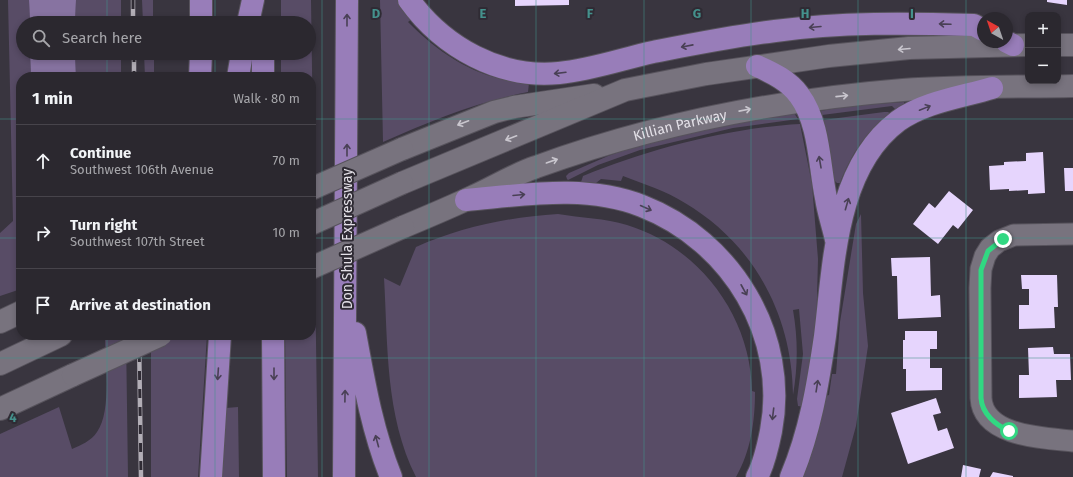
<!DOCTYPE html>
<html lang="en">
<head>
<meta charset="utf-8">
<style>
  body { margin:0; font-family:"Fira Sans",sans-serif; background:#37343b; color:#f1f3f6 }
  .controls { position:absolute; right:12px; top:12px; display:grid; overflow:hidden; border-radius:8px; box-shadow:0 2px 6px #0003 }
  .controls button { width:36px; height:36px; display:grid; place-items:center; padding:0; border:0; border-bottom:1px solid #47444b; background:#2b282f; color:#f1f3f6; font:20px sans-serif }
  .compass { position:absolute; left:977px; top:12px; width:36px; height:36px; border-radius:50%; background:#2b282f; box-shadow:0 2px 6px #0003; rotate:320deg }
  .stop { position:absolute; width:12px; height:12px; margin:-9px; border:3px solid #31d882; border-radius:50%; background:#fff }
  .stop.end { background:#31d882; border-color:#fff; box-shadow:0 1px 4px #0008 }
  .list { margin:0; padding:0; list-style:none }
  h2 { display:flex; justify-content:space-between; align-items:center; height:52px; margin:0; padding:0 16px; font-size:17px }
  h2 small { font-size:13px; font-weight:400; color:#a6a6aa }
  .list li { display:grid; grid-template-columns:26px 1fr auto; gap:12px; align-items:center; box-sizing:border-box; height:72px; padding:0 16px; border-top:1px solid #47444b }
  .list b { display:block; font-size:15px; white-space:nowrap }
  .list p { margin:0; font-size:13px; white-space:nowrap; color:#a6a6aa }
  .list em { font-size:13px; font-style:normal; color:#a6a6aa }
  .icon { flex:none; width:22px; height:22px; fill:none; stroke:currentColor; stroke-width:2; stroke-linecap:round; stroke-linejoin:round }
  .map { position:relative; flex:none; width:1073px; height:477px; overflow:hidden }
  .search { position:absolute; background:#2b282f; box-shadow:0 2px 6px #0003; left:16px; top:16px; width:300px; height:44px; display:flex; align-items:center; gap:10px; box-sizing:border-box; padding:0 14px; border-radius:22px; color:#a6a6aa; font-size:15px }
  .panel { position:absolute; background:#2b282f; box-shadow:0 2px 6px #0003; left:16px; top:72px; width:300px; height:268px; border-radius:16px }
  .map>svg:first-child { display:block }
  .green { fill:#584c66 }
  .water { fill:#8773a1 }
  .building { fill:#e6d5fd }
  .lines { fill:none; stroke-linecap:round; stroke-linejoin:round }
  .street-casing { stroke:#57535c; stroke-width:23 }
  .secondary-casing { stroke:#57535c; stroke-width:24 }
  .highway-casing { stroke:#57535c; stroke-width:24 }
  .street { stroke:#78737e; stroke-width:21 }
  .secondary { stroke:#78737e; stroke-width:22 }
  .highway { stroke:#987db9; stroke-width:22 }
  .rail-casing { stroke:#b2aeb6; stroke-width:4.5 }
  .rail { stroke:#2f2b34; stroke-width:3; stroke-dasharray:9; stroke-linecap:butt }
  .secondary-bridge-casing { stroke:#57535c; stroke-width:24; stroke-linecap:butt }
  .secondary-bridge { stroke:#78737e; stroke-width:22 }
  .oneway { stroke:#494055 }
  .oneway2 { stroke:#c9c6ce }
  .route { stroke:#31d882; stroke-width:5 }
  .grid { fill:none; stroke:#44918c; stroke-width:1; stroke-opacity:0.55 }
  .labels { text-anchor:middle; stroke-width:4; stroke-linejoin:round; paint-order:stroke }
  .street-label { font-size:14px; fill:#e4e1e8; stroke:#2f2b34 }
  .grid-label { font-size:13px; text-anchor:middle; font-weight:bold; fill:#44918c; stroke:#2f2b34; stroke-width:4; stroke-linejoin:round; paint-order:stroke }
</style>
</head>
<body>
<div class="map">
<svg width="1073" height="477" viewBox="0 0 1073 477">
  <rect width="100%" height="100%" fill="#39353f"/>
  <path class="green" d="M8,0H29L30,23H23V53H30L31,77H21V289L0,296V233L13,221Z
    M76,0H121V23H75Z
    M142,0H153V23H143Z
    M281,0H311L318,477H287L285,335H311V77H281V53H309V23H281Z
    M380,0H400L413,18L408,22C442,56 479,80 529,83L528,92C477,102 430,121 383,142Z
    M75,53H121V77H76Z
    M144,53H154V77H145Z
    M904,102L905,104L896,110L892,106L822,115L821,111L846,106Z
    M884,112H888L891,114C866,130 851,155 840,183H837L834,180L823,120Z
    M794,113L798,119L733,128L640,150L598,165L568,180L567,179L566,176L569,173L608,156L633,147L715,127Z
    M800,124L812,184L818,259L816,336L806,407L798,406L797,399L803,354L799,309L793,310C798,339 798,366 793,395C792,315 754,244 685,203C666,191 644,184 623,176L621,181L601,179L596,183L581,182L583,176C649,149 729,128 800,124Z
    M558,214C581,218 605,218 627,225C699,247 751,316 752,391L755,392C755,421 751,451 736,477H416C385,415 388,345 384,278L400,286L416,247C461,227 509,217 558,214Z
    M861,214L863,293L868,346L856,426L842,477H801L825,396L829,395L832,374H836L840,322L856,224Z
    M105,335H126L128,477H0V434L59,407L72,449C81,445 91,441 97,432C112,411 105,361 105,335Z
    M151,335H207L198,477H151Z
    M238,407L239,477H216L226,408Z"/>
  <path class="water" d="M29,0H76L75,23H30Z
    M30,53H75L76,77H31Z"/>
  <path class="building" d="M515,0H569V5L515,6Z
    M1047,0H1067V5L1047,2Z
    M1043,152L1045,193L1028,194V190L1009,191V189L990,190L989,166L1004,165V162L1026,161V153Z
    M1064,168H1073V191H1065Z
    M949,191L973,210L958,229L953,225L938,244L913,224L929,203L935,208Z
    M930,257L931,296L940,295L941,317L898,319L897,276H892L891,258Z
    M1021,275H1057L1058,307H1054L1055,328L1019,329V305H1029V289H1022Z
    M905,331H937V349H930V368H942V390L906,391V369H903V340H905Z
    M1053,347L1054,354H1070L1071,380H1056L1057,397L1019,398V375H1029L1028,348Z
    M936,398L941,413L933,415L938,431L947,428L954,448L908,464L891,413Z
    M963,465L981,469L979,477H961Z
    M993,472L1013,476V477H990Z"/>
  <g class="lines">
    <g class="street-casing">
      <path id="street" d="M1073,234L1014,235L999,241L990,248L985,256L981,269L980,288L981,398C983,437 1045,438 1073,441"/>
    </g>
    <g class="secondary-casing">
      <g id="secondary">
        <path d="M1058,45H1073"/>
        <path d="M402,149L494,112L514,107L594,95"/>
        <path d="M402,183L625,90L706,74L829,56L909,48L1028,45"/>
        <path id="s1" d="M403,227C427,217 451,207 474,196C494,187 515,174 536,167C654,124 778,100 903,90C959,86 1017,87 1073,86"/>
        <path d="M0,322L21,312"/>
        <path d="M0,364L61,335"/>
        <path d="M0,409L73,375"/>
      </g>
    </g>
    <g class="highway-casing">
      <path id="highway" d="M409,0C443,47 500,79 559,73C591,70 622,59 653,52C694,44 734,36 775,31C841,22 907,23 974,25L983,30
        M201,23V0
        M248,23L253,0
        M1007,42L1013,45
        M263,53V77
        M757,66C773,73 789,81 799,95C820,123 819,165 826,198C828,212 833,226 836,240
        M200,77L201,53
        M238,77L242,53
        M466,200C524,195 586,184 642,206C732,241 789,336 771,431C768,446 764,464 757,477
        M355,333C364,382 372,430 391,477
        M273,335L274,477
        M211,477L220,335
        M344,477L347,0
        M791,477C810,432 818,384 825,336C834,265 835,168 898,121C924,102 962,97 992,88"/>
    </g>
    <use href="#street" class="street"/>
    <use href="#secondary" class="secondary"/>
    <use href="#highway" class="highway"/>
    <g class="rail-casing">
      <path id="rail" d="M133,0V23
        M134,53V77
        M139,335L141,477"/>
    </g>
    <use href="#rail" class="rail"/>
    <g class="secondary-bridge-casing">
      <path id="secondary-bridge" d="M311,189L402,149
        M311,224L402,183
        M311,268L403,227
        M73,375L161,335"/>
    </g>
    <use href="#secondary-bridge" class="secondary-bridge"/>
  </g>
  <defs><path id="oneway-shaft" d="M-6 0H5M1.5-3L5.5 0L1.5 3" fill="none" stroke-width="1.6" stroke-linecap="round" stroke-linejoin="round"/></defs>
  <g class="oneway">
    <use href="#oneway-shaft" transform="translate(347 20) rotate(-90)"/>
    <use href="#oneway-shaft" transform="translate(945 24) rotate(-178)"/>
    <use href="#oneway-shaft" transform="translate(815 27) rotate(175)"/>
    <use href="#oneway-shaft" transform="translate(687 46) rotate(169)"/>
    <use href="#oneway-shaft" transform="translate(560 73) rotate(173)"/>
    <use href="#oneway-shaft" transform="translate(925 108) rotate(-22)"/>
    <use href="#oneway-shaft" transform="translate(347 150) rotate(-90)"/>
    <use href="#oneway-shaft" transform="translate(820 162) rotate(-100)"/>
    <use href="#oneway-shaft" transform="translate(519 195) rotate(-5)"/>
    <use href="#oneway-shaft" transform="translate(847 204) rotate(-74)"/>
    <use href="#oneway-shaft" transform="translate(646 208) rotate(24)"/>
    <use href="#oneway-shaft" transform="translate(744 290) rotate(61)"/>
    <use href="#oneway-shaft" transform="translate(218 374) rotate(94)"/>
    <use href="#oneway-shaft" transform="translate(274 374) rotate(90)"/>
    <use href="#oneway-shaft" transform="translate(817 386) rotate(-81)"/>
    <use href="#oneway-shaft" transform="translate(345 396) rotate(-89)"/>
    <use href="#oneway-shaft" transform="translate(773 414) rotate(97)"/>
    <use href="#oneway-shaft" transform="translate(377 441) rotate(-105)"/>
  </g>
  <g class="oneway2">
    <use href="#oneway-shaft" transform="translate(904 49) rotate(175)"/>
    <use href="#oneway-shaft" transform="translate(842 96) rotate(-6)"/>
    <use href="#oneway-shaft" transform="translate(745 110) rotate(-11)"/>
    <use href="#oneway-shaft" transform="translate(463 123) rotate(159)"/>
    <use href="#oneway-shaft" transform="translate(511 138) rotate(159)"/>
    <use href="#oneway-shaft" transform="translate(552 161) rotate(-19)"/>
  </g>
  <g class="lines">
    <path class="route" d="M1003,239L988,251L981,270V398C982,414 996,425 1009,431"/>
  </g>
  <path class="grid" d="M107,0V23M215,0V23M322,0V477M429,0V477M536,0V477M644,0V477M751,0V477M858,0V477M966,0V477M107,53V77M215,53V77M0,119H21M311,119H1073M0,238H21M311,238H1073M107,335V477M215,335V477M0,358H1073"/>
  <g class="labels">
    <g class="street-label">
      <text dy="5" stroke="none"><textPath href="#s1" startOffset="296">Killian Parkway</textPath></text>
      <text transform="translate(347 239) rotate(-90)" y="5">Don Shula Expressway</text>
    </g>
  </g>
  <g class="grid-label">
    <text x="376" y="18">D</text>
    <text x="483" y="18">E</text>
    <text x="590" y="18">F</text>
    <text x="697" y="18">G</text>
    <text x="805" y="18">H</text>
    <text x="912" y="18">I</text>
    <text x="13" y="422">4</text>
  </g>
</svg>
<div class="controls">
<button>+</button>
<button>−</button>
</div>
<svg class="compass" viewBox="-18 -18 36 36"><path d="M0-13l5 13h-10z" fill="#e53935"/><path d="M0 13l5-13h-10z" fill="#a6a6aa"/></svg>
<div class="stop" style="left:1009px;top:431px"></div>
<div class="stop end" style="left:1003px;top:239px"></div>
<div class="search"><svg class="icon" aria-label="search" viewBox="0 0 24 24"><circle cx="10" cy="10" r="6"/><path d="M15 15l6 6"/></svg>Search here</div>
<section class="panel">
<h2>1 min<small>Walk · 80 m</small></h2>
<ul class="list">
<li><svg class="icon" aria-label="ahead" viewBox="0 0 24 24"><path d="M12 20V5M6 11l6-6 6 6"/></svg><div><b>Continue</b><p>Southwest 106th Avenue</p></div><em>70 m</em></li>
<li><svg class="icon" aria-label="right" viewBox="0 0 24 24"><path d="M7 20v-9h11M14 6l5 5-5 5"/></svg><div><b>Turn right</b><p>Southwest 107th Street</p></div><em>10 m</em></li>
<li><svg class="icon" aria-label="arrive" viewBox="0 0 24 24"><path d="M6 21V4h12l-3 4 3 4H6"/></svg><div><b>Arrive at destination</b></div></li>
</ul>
</section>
</div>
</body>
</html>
